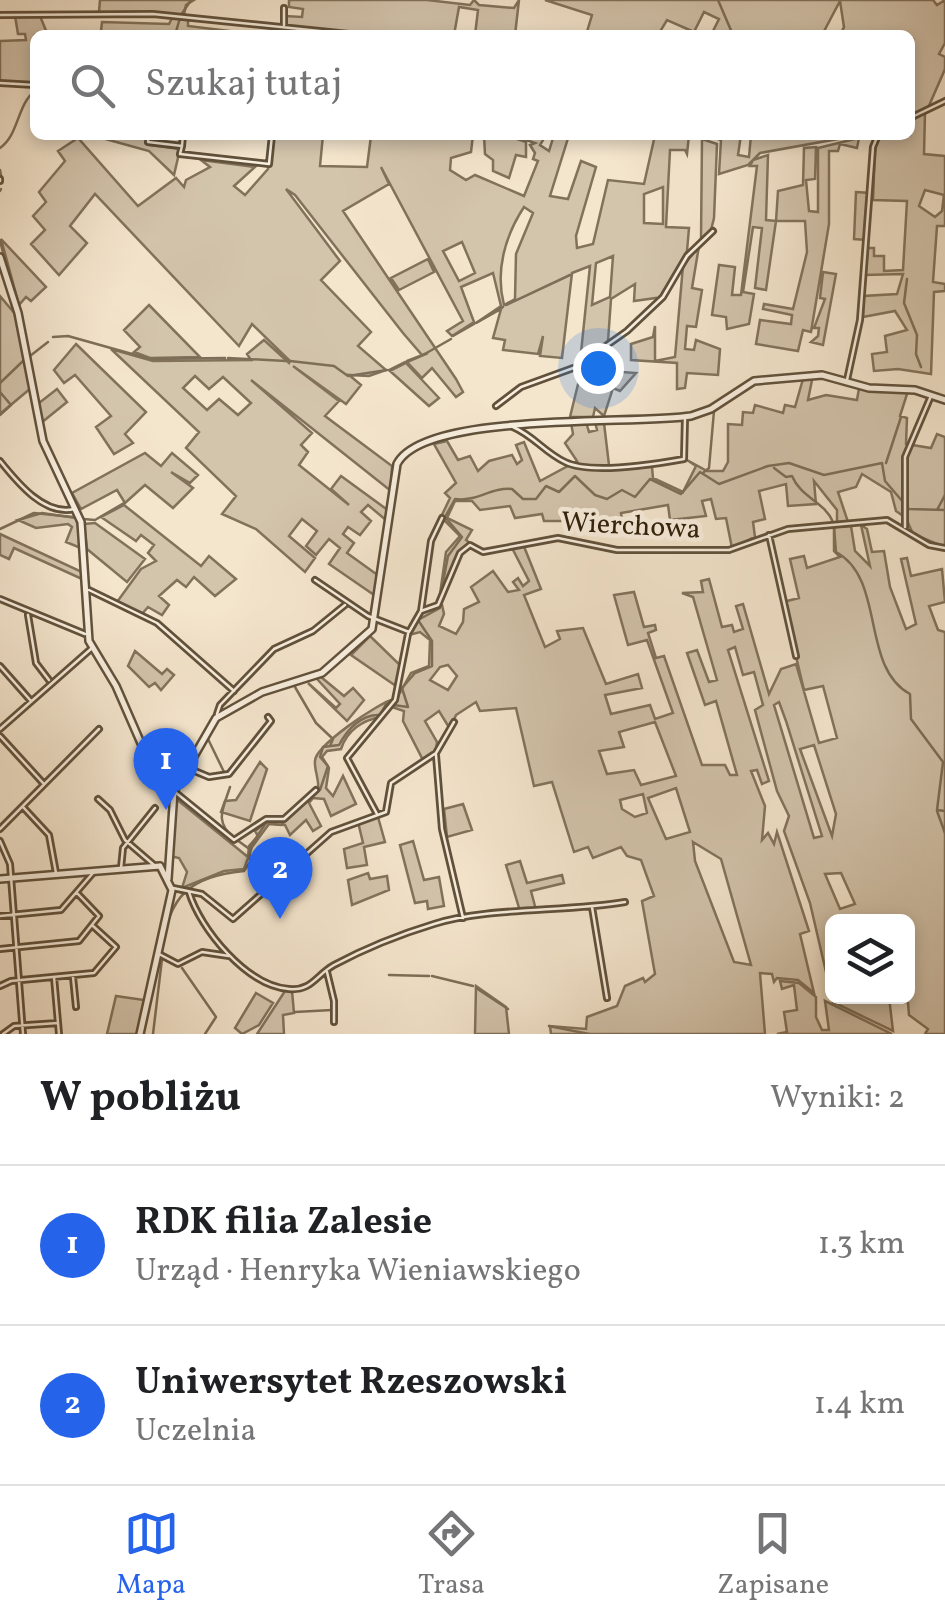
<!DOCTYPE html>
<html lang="pl">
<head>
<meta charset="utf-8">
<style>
  body { margin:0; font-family:Vollkorn,serif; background:#f2f2f2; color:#202124 }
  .controls { position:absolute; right:30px; bottom:30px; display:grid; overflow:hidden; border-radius:15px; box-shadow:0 5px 15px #0003 }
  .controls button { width:90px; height:90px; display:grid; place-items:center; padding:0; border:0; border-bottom:2px solid #e0e0e0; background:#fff; color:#202124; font:50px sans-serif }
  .you { position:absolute; left:598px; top:368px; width:35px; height:35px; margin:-25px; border:8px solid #fff; border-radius:50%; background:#1a73e8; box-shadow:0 0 0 15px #1a73e833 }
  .badge { display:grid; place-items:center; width:65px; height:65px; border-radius:50%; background:#2563eb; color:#fff; font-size:32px; font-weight:700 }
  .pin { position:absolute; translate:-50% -82px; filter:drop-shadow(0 2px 5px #0008) }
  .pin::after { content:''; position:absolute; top:52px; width:35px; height:30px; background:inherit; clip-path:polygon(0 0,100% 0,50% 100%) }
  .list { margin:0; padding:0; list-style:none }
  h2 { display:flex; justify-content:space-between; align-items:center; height:130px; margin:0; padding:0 40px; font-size:42px }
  h2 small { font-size:32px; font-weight:400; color:#757577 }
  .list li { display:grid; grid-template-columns:65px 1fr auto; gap:30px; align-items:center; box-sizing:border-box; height:160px; padding:0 40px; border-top:2px solid #e0e0e0 }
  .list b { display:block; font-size:38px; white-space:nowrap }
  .list p { margin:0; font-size:32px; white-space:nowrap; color:#757577 }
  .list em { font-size:32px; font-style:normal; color:#757577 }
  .icon { flex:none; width:55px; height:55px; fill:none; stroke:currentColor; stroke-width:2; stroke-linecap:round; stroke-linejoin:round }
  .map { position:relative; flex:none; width:945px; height:1034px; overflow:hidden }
  .search { position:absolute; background:#fff; box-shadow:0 5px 15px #0003; left:30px; right:30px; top:30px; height:110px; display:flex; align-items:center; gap:25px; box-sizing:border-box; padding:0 35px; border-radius:15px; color:#757577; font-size:38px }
  .sheet { height:450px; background:#fff }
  nav { display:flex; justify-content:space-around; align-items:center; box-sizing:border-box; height:140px; border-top:2px solid #e0e0e0; background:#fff; font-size:28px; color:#757577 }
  nav a { display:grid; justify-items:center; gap:5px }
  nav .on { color:#2563eb }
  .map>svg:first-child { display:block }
  .green { fill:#d3c4ac; stroke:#82725b; stroke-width:2.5; fill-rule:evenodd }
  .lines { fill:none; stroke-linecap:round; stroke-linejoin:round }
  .stream { stroke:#7d6e57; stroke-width:2.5 }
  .minor-casing { stroke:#61513b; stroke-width:8 }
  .tertiary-casing { stroke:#61513b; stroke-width:10 }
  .minor { stroke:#f8eede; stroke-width:2.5 }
  .tertiary { stroke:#f8eede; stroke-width:5 }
  .labels { text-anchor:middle; stroke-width:9; stroke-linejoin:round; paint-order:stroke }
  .street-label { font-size:28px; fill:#30200a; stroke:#f8eede }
</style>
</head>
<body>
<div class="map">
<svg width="945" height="1034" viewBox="0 0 945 1034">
  <rect width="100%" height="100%" fill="#f4e5cd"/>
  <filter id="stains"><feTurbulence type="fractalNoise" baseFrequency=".002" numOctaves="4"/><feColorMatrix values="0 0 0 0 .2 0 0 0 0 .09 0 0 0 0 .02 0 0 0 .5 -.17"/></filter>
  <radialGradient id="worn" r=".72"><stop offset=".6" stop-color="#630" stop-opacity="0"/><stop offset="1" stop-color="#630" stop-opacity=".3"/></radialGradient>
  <path class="green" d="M100,0H194L186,5L184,15L99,12Z
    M289,0H427L470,5L474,0L479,5L514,8L519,0L515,35H475L478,10L459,7L454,35H356L285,26V16L302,17L303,9L289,7Z
    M545,0H933L937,5L945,0V43L939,54L945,57V69L928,108L910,115L913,39L902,33L840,35L844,27L840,1L822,35H711L719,19L704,12L695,30L704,35H691L692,31L667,20L658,35H586L592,15Z
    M15,16H40L47,33L101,31L102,22L169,24L173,16L188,18V26L261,35H35V84L0,81V41L26,40L25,34H18Z
    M925,112L924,154L945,156V226H937L933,282L945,284V291L934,292L931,374L898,369L874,371L872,354L887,352L885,336L907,330L895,311L863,317V296L897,294L903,274L865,275L868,248H874V256H884V271L903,270L907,201L873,200L875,147L881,135H910V119ZM925,190L944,195L942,211L935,217L919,206Z
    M91,135H147L149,145L180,149L174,175L149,151Z
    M273,135H323L320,166L367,167L371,136L473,135L471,152L451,158L450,170L466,180L475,175L524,196L538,161L533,159L535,153L530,145L535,143L512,135H546L540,145L549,151L554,135H569L550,196L568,199L581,161L596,167L576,236L577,248L593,244L608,180L644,184L655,135H689L687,154L685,150H670L666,227L689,228L687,251L657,302L656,298L634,301L635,284L611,299L608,341L580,362L590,266L572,273L562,358L540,356L543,336L538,354L503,350L505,340L493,338L501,309L476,323L501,306L493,273L461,287L474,322L452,336L447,331L463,321L381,167L389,184L343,211L456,379L463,392L456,397L432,368L422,378L407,362L428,353L422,355L403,333L295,195L286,189L340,261L321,280L371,332L358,346L386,370L369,376L349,375L361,385L346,404L293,366L339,401L325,416L392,466L391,491L251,380L312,433L301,445L308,452L299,465L349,505L331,489L341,476L389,511L387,521L368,505L361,512L371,521L360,535L348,527L343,534L354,543L347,553L379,576L377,597L329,564L340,548L329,539L316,555L306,546L317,531L302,519L289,536L315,558L305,572L256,529L222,514L236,496L186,448L199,432L111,349L153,361L251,360L247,354L264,340L289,363L290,361L252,324L239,346L95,194L70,226L87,243L59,275L31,244L45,230L33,216L46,202L39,192L65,161L58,151L78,138L138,206L176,178L184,187L186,180L210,167L201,160L255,167L234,186L245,195L268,169ZM663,187V224L644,223V194ZM524,207L533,213L516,254L515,299L504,305C495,271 505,236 524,207ZM462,242L475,273L459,281L443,251ZM613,256L610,297L592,305L596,263ZM195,376L209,389L223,377L251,403L238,415L219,399L207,410L183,388Z
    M484,135H505L526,142V157L516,155L509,178L493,171V160L485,154Z
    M704,135H741L738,155L749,157L751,135H860L760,153L748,165L719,174L721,140Z
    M859,138L857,148L840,144L838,151H829V224L811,332L803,330L798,351L756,344L760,320L791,324L792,315L763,309L764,304L793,309L807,252L805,221H776L766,290L755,288L762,228L753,227L743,292L754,294L749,324L727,329L726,317L712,315L719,265L735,267L732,295H741L757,166H750L753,160L768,155L766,220L776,221L778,191L803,185L804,148L816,147L815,179L806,180L809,211L818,212V148Z
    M702,139L717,144L714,218L711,230L701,239Z
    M856,192L870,193L866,240L854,239Z
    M1,239L46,287L31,301L26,297L19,305Z
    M699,246L692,288L702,290L696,327L687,326L685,349L694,350L696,340L720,349L718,375L687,373L685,388L677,389V363L631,360V344L653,337L655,326V361L675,357L683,266Z
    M428,259L434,272L399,290L391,278Z
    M823,272L836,274L823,345L811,342L818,336L819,328H814L825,299L820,298Z
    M0,296L16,315L31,388L0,414Z
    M149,305L200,357L150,358L134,352L140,347L124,330Z
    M76,344L146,412L125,434L133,443L114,454L96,427L111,416L75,375L64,383L54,370Z
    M406,363L439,398L429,406L390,371Z
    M594,370L636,373L620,391L613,388L604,416L595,408L593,417H570L581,372Z
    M803,379L812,380L808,400L826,395L857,400L859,388L908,391L900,416L907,418L906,444L931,448L937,434L945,437V547L913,534L906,518L896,511L891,492L862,474L856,487L838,492L848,522H837V510L814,481L816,504L788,506L786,484L759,491L765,519L753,522L755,537L732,548L726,518L716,519L711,499L702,501L706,516L670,520L668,505L621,513L623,528L603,529L595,513L582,514V521H544L542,514L515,518L510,506L480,510L472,501H455L447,518L472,530L466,540L471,544L459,553L439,601L446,552L460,536L441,517L450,498L445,493L456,483L434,444L447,441L458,460L470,456L478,471L489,461L512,455L517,464L522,460L516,445L524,442L540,481L577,461L565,443L573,434L571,423L586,422L589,432L597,430L595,422L604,423L609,465L652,467L653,478L683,492L696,466L687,460L707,471H723L728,462V424L742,425L743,412L753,413L755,405L783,413L785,405L795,407Z
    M57,389L67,402L41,423L39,403Z
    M145,453L161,466L172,453L198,475L190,483L171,472L193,488L173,508L145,485L125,503L117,490L81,509L72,493Z
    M124,505L201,566L209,556L236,579L215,596L194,577L186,587L177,580L159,596L169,605L162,615L148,607L142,614L117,602L141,569L156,561L148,553L154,545L141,535L136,541L101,517Z
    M42,513L76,518L83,549L66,542L72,527L68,524L36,528L18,520Z
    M95,523L145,559L127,582L87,549L84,524Z
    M861,525L867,529L872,552L884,551L890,587L906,629L916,624L901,559L907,558L911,576L942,569L945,602L929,606L938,630L945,632V1034H925L928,1029L909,1015L908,1003L898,997L908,996V922H832V996L889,997L893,1031L833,1002L810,903L784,831L789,816L777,791L755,710L763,705L754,672L743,675L735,647L728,650L769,781L762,784L757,770L751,771L765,806L762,840L768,833L774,844L777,832L809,931L800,934L814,993L798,980L777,978L774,982L772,974L760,973L765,1034H551L550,1026L586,1029L587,1017L617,1006L625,986L643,978L645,982L655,974L642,901L654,896L641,860L627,856L621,847L593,858L588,847L574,852L552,782L534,786L516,708L480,711L476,702L456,715L450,729L439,711L425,721L437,742L436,750L423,760L403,721L404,711L392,707L411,673L429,666L430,640L420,632L409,635L421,613L442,605L444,614L439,626L456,634L463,622L464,609L479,602L471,587L493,571L508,592L519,590L513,582L518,578L523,586L529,581L511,546L523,544L541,589L524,595L545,647L560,639L557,631L583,628L606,684L638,674L642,688L605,695L611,714L650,705L655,719L673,713L647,640L628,645L614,595L634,592L644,627L655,625L656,630L648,633L656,658L664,656L702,765H725L730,775H737L716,701L705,705L687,653L697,650L709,682L717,680L693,597L682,593L703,592L701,581L709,579L722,627L732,625L734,632L743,629L736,606L743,604L769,694L781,669L796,664L819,743L837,738L823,686L804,690L783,602L799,598L790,559L804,556L807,568L840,557L834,551V527L851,526L855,551L870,566ZM448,665L457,676L448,690L430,680L440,667ZM779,702L786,721L822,836L814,838L774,705ZM655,722L676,776L641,785L634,770L607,774L599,751L624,747L619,732ZM814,745L836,814L832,836L800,749ZM676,788L690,832L666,839L648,798ZM643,794L647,813L635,817L622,809L620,800ZM693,842L721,859L751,965L734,962L695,861ZM841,873L855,904L840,909L825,874Z
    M0,534L82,572V579L14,548L9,559L0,555Z
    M370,636L402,667L396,686L351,655Z
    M135,651L162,674L167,669L174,675L161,690L155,683L149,687L128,666Z
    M321,677L344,696L353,688L364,700L347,721L308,683L336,708L340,704L317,679Z
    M394,699L381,717C363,720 347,730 341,749L327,751L322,757L329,768L326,788L333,796L343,776L356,804L331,816L324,799L313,798L309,803L321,826L313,831L306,820L290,835L285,825L269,824L252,847L244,869L224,871L182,888L187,872L179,858L170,856L175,798L248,857L249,846L258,836L255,831L269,820L287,819L304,798L318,791C320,781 314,770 315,761C315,746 378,703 394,699Z
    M260,762L267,769L250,821L221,812L225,801L236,800Z
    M463,804L472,830L447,837L444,809Z
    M378,817L385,842L364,847L367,865L347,868L344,849L363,843L358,822Z
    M413,841L424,880L439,877L444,906L428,909L427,901L415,903L400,845Z
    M520,861L527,883L562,875L564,883L531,891L536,910L520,911L506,865Z
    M368,873L370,879L387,876L389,890L352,905L348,880Z
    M780,981L799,983L816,997V1017L822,1030H829L825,1001L892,1034H777L787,1032L784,1012L797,1010L794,985L782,989Z
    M476,986L506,1007L509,1034H475Z
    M285,991H292L294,1013L283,1015L284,1034H257Z
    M256,993L273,1003L259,1025L242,1034L235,1028Z
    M116,996L144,1000L137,1034H107Z"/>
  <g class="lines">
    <path class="stream" d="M718,0L733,35
      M181,15L191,0
      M175,35L180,18
      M0,148C19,135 17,104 35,91
      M0,170L2,181
      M0,191L1,189
      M0,240L4,257
      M907,279L904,303L917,335L916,354L921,367
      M506,305L570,275
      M476,323L503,307
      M453,336L474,324
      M53,337L68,336L150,359L225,358
      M423,355L451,339
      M30,356L48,342
      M228,358L286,361
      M290,361L334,366L348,376L387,370
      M407,361L420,356
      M389,370L405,362
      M0,383L23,361
      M0,392L11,405L0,415
      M886,463L901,417
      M774,468L786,477L792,476C801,498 824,501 833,522
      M704,472L709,468L714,411
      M937,510L945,495
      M83,519L95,520L124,503
      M834,527L836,552C886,579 860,667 910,694L911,719L943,762L937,810L945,811
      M0,529L34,513L73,517
      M440,598L448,556L462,537L445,517L455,499C477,502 491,487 512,489L523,499H536L546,486L559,492L575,476L595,495L607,499L622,490L635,497L650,479L681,494L700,472L719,484L768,466L789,463L824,475L882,463L885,481L909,509L945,510
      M295,687L316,723L333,739L330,746
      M208,739L225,774
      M230,787C223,809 214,821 234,838
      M312,795L320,790L328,766L320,757L323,747L339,745C347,730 361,714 380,715L386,704L408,707L402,688L415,673L432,666V641L418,620L440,608
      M937,811L945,833
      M237,840L248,848
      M162,951C168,896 190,876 244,871L250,862V847L266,823L281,825L299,807
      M182,968L216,1017L205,1034
      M389,975L429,976
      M432,976L473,986
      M476,988L508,1009
      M295,1012L332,1010
      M549,1026L589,1034
      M153,1034L162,959"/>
    <g class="minor-casing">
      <path id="minor" d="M284,8V25
        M0,15L153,14L349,34
        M0,83L35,85
        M910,118L945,101
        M149,135L148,142L182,146L183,135
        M182,146L180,154L269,164L272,135
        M0,179V181
        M847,380L860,320L873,147L878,135
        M496,406L521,387L576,367L627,331L663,297L687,256L713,231
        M513,427C534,436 544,452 565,462C591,475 656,464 684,459L685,418
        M0,461C17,482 44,516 74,509
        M905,527V457L931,396
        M769,535L796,656
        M315,580L368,616L409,632L421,611L431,541L442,518
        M89,590L157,623L234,691
        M0,599L85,634
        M421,611L438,605L460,553L470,545L483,552L558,538L617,550H729L788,529L887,520L929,545L945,548
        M28,615L36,663L49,680
        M0,666L31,701
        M217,714L220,705L274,649L313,631L345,605
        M0,729L92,648
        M0,736L43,783
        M436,755L442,829L463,918
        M190,769L209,777L229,774L271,721L268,717
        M175,792L234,840L266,819H284L316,790
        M98,799L110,810L125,840L154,865
        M23,807L49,835L56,873
        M377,814L347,758L395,700L408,634
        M0,829L99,729
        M0,841L10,864L23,1034
        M121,868L123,848L155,808
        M173,888L202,894L233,919L331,832L386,812L391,783L436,753L454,722
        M189,892C200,929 247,986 289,989C312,991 316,975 334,965C364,949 401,934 434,924C486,907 568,912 625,902
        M592,907L607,998
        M0,916L61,910L93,873
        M0,949L79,941L99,916L77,893
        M159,954L178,964L202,952L229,956
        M327,972L334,1001V1022
        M54,977L59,1034
        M73,977L76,1007
        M0,986L11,981L94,973L116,947L93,926
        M3,1034L14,1026L58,1023"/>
    </g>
    <g class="tertiary-casing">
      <path id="tertiary" d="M0,257L18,313L43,441L81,522L89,641L116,686L147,757L174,791
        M0,879L160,866
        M168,879L174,791L216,718L262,692L322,673L372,629L397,464C424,411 634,425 691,416L711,409L754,381L822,375L869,388L915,390L945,400
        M140,1034L172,890L160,866"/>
    </g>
    <use href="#minor" class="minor"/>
    <use href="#tertiary" class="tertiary"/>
  </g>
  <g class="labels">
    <g class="street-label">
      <text transform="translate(631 524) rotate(3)" y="10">Wierchowa</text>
    </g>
  </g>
  <rect width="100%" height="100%" filter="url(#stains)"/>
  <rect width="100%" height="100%" fill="url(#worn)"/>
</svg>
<div class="controls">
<button><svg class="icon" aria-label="layers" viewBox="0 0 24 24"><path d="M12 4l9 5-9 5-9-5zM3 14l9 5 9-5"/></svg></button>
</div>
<div class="you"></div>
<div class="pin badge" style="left:166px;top:810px">1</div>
<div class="pin badge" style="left:280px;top:919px">2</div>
<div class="search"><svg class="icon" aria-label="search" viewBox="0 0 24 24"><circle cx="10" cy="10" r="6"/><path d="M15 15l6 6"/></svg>Szukaj tutaj</div>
</div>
<section class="sheet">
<h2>W pobliżu<small>Wyniki: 2</small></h2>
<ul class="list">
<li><span class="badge">1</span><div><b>RDK filia Zalesie</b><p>Urząd · Henryka Wieniawskiego</p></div><em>1.3 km</em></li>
<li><span class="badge">2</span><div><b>Uniwersytet Rzeszowski</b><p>Uczelnia</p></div><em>1.4 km</em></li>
</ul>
</section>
<nav>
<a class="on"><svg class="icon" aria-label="map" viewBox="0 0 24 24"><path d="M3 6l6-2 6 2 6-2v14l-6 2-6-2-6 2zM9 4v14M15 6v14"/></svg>Mapa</a>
<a><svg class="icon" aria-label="directions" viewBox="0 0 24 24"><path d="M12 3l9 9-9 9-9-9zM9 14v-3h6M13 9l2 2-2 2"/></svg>Trasa</a>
<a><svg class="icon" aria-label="saved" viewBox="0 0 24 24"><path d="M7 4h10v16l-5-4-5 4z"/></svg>Zapisane</a>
</nav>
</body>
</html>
